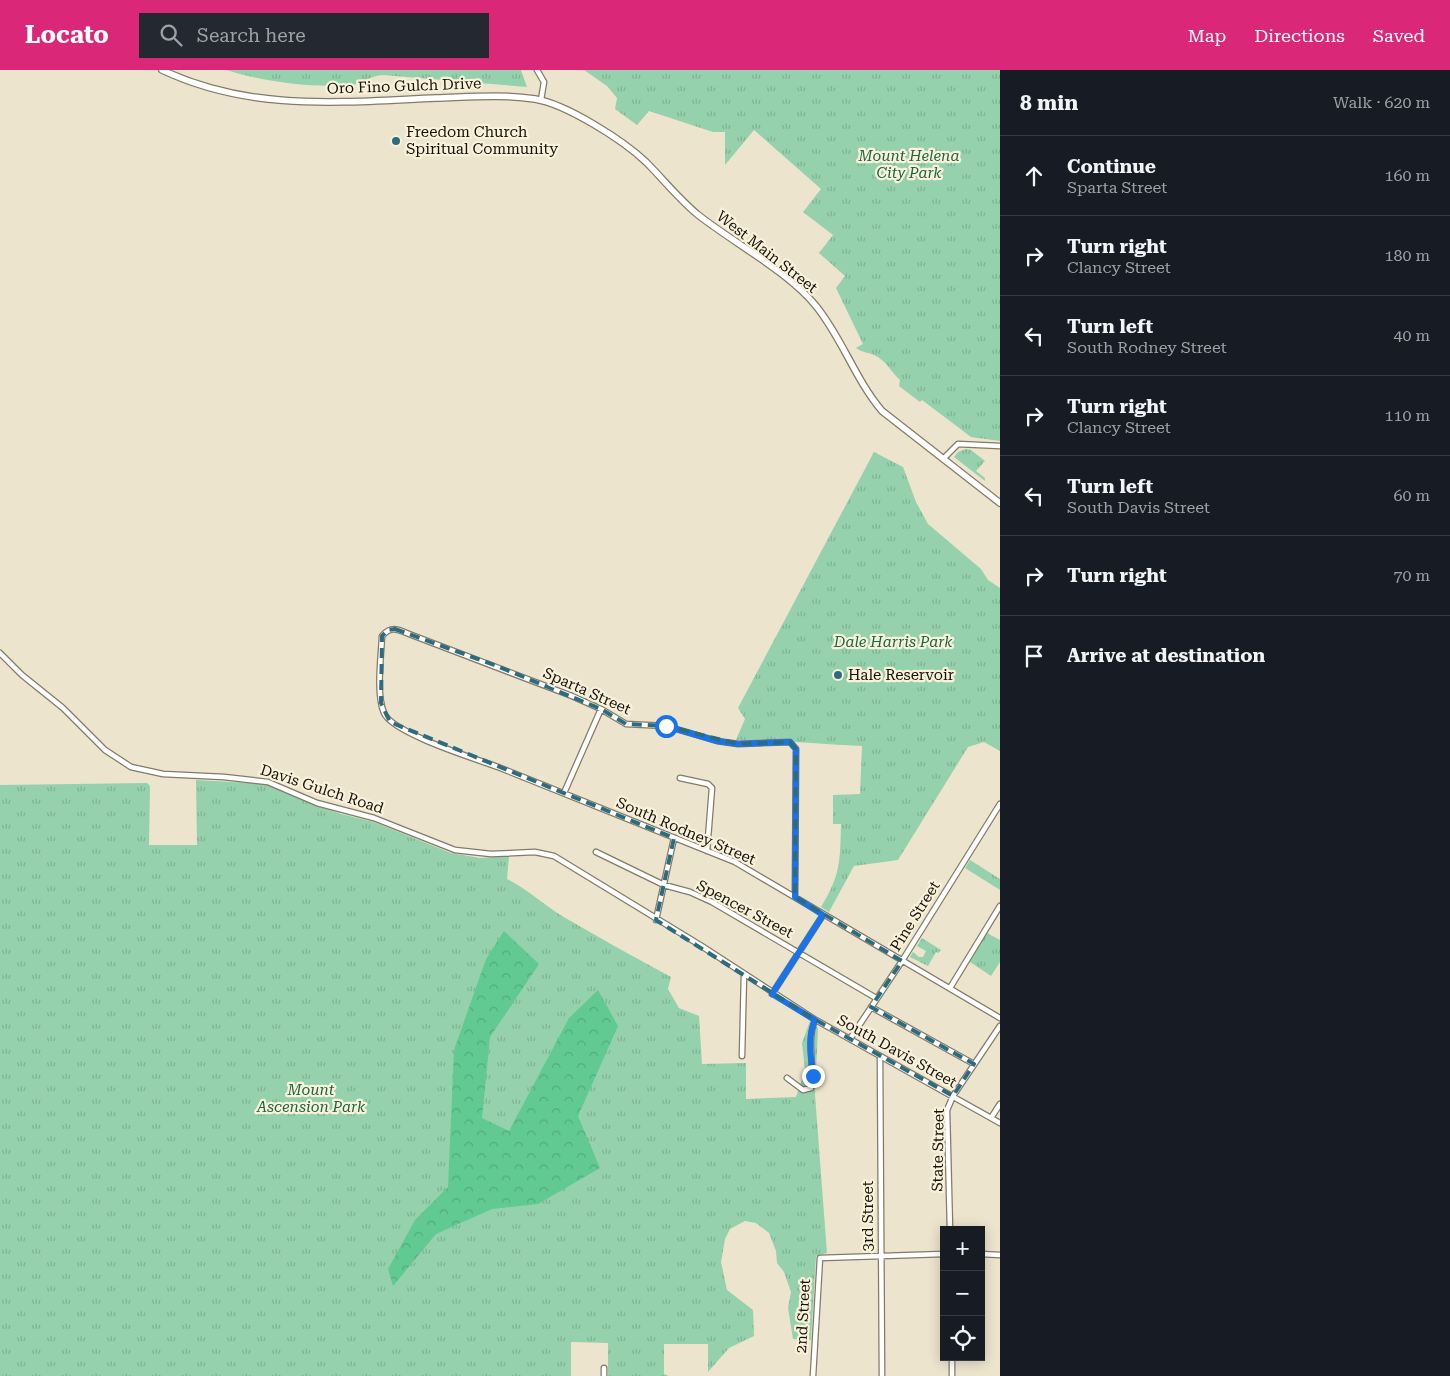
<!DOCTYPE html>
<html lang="en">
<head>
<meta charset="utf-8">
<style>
  body { margin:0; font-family:"Roboto Serif",serif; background:#242831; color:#f1f3f6 }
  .controls { position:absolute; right:15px; bottom:15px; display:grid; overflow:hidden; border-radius:0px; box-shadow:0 2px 12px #0003 }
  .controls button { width:45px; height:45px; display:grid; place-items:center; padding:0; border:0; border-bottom:1px solid #363941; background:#171b24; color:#f1f3f6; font:25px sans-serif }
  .stop { position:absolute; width:15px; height:15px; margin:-11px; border:4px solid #1a73e8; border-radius:50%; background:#fff }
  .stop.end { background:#1a73e8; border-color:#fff; box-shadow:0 1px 5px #0008 }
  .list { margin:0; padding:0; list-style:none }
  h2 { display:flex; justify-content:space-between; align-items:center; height:65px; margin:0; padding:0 20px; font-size:21px }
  h2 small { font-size:16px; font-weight:400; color:#9ea1a6 }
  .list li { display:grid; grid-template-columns:32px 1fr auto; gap:15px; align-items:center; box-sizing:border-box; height:80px; padding:0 20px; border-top:1px solid #363941 }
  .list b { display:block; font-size:19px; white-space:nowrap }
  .list p { margin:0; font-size:16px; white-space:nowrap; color:#9ea1a6 }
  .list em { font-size:16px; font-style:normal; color:#9ea1a6 }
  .icon { flex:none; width:28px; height:28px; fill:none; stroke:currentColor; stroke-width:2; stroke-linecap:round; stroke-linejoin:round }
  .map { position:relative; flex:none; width:1000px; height:1306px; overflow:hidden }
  header { display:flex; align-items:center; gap:30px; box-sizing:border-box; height:70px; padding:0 25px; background:#db2777; color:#fff }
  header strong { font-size:24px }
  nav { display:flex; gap:28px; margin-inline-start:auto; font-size:18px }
  .search { width:350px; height:45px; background:#242831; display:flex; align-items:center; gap:12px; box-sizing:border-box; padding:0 18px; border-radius:0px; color:#9ea1a6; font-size:19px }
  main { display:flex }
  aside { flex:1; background:#171b24 }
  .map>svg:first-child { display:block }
  .grass { fill:url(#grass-tufts) }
  .forest { fill:url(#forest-crowns) }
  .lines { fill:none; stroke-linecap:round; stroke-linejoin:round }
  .minor-casing { stroke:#837b67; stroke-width:7 }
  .tertiary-casing { stroke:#837b67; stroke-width:8 }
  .minor { stroke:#fff; stroke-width:4.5 }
  .tertiary { stroke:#fff; stroke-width:5.5 }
  .route { stroke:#1a73e8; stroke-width:6 }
  .marked { fill:none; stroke:#2c6c80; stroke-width:4; stroke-dasharray:10 6; stroke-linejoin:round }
  .poi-dot { fill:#2c6c80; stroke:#faf1da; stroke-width:2 }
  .labels { text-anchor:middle; stroke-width:4.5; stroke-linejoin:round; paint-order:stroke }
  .street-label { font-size:15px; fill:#15120b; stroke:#faf1da }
  .poi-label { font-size:15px; fill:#15120b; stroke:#faf1da; text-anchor:start }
  .park-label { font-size:15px; font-style:italic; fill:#1a6742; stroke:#faf1da }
</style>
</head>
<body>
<header>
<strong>Locato</strong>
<div class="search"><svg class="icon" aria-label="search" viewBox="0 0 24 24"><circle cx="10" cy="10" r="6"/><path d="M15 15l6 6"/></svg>Search here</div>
<nav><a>Map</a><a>Directions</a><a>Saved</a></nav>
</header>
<main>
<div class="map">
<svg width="1000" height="1306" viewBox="0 0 1000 1306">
  <defs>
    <pattern id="grass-tufts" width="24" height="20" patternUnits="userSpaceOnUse" patternTransform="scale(1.25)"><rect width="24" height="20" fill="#95d1ad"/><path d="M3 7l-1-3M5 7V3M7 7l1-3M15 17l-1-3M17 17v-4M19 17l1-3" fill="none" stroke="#80b294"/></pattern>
    <pattern id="forest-crowns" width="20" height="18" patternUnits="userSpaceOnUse" patternTransform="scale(1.25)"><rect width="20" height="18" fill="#60ca92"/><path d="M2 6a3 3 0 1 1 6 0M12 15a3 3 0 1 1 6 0" fill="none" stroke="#52ac7d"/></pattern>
  </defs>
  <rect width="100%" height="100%" fill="#ece4cd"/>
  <path class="grass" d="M226,0H521L527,17L383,5C371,5 363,14 351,15C309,18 266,12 226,0Z
    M584,0H1000V371L971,367L922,330L920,332L899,316L900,310C891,302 886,290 874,285C867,282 863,283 856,278L863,274L836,218L845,206L819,183L833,165L803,142L821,119L754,60L725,95V62H713L649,41L637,55L615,39L617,28L607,16Z
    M966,379L971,380L985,391L976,401L985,408V411L954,387L958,382Z
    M874,382L903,397L916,432L928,454L981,499L988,510L1000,518V681L984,672L968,677L898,790L854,796L829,842L821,837C841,805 840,790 841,754H833V725L860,724L862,676C820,674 778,670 736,670L745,649L738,638Z
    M196,710L268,714L297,728L341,744L374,752L451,783L480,788L509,786L507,809C527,819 543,834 562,846C598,867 634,887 671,907L668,919L679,938L699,946L702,994L746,993V1029L796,1027L805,1000L802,973L810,951L818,958L815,1025L827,1183L816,1186L811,1270L793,1269L788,1238L791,1222L784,1202L777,1193L776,1181L769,1163L756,1153L745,1151L730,1159L725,1169L721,1192L727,1220L753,1240L754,1266L729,1278L708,1302V1274H664V1304L668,1306H608V1273L571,1272V1306H0V715L147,713L150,716L149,775H197Z
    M970,790L1000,809V820L965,798Z
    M987,863L1000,870V892L991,906L970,892Z
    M922,868L941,880L938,883L936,882L928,896L910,887L913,882L919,887H923L926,881L917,876Z"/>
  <path class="forest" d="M504,861L539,894L490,967L482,1048L509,1061L569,948L598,920L618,956L578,1046L600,1098L538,1134L492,1139L436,1164L393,1216L388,1199L415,1150L448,1117L454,980L486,889Z"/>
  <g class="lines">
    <g class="minor-casing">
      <path id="minor" d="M537,0L544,12L541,30
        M943,389L958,374L1000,376
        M0,583L22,605L63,638L105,680L131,697L163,704L224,707L268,712L317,733L374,748L455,780L491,784L535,782L554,786L700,875L814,949L1000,1053
        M680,708L708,714L712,718L707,781
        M564,723L601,639
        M596,782L664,815L690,822L712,832L876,928
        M795,827L796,679L790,672L738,674L717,671L666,656L626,654L601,639L572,626L409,564C397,559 391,556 382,566C381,588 376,624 384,643C392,663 476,689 498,697L735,792L1000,948
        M656,850L674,768
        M950,918L1000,836
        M772,924L823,845
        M871,937L974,994
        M850,969L902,891L1000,734
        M742,986L744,904
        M880,986L882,1306
        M787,1008L803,1020L811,1018C815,995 806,972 815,950
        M991,1048L1000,1034
        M950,1160L947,1040L953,1026L1000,956
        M981,1184L1000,1185
        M952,1287V1306
        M604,1298V1306
        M813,1306L820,1188L944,1184"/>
    </g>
    <g class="tertiary-casing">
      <path id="tertiary" d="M162,0C251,42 341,32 436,28C469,27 502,24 535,29C566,34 623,70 646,92C663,109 678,128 697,144C732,172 789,202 816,236C842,268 855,309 882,341L1000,433"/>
    </g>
    <use href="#minor" class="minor"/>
    <use href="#tertiary" class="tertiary"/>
  </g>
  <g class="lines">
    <path class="route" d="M666,656L717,671L738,674L790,672L796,679L795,827L823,845L772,924L815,950C807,968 811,986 813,1006"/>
  </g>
  <path class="marked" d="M395,559L497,596L601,639L626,654L666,656L738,674L790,672L796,679L795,827L902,891L871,937L974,994L953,1026L814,949L656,850L674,768L390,652L381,633L382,566L388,560Z"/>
  <g class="poi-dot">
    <circle cx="396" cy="71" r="5"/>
    <circle cx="838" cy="605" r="5"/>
  </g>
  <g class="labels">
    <g class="street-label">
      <text transform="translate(404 16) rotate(-2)" y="5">Oro Fino Gulch Drive</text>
      <text transform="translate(767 182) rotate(38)" y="5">West Main Street</text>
      <text transform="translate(587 621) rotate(24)" y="5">Sparta Street</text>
      <text transform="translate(322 719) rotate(18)" y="5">Davis Gulch Road</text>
      <text transform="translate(686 761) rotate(23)" y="5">South Rodney Street</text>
      <text transform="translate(745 839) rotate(28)" y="5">Spencer Street</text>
      <text transform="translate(915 846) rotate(-58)" y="5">Pine Street</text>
      <text transform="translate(897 981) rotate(29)" y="5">South Davis Street</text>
      <text transform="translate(938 1080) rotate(-89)" y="5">State Street</text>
      <text transform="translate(868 1146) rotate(-90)" y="5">3rd Street</text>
      <text transform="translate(803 1246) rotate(-87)" y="5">2nd Street</text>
    </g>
    <g class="poi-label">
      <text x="406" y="67">Freedom Church<tspan x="406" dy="17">Spiritual Community</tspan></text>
      <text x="848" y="610">Hale Reservoir</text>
    </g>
    <g class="park-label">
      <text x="909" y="91">Mount Helena<tspan x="909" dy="17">City Park</tspan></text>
      <text x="893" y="577">Dale Harris Park</text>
      <text x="311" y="1025">Mount<tspan x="311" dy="17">Ascension Park</tspan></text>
    </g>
  </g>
</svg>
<div class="controls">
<button>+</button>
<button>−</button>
<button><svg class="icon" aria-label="locate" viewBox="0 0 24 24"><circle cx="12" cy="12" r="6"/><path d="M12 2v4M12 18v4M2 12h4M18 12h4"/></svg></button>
</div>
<div class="stop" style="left:666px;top:656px"></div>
<div class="stop end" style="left:813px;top:1006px"></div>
</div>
<aside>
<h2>8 min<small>Walk · 620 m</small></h2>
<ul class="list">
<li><svg class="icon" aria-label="ahead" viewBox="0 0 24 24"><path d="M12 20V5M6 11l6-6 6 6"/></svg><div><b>Continue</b><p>Sparta Street</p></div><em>160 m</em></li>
<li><svg class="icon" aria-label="right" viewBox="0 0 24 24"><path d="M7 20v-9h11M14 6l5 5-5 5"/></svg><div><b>Turn right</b><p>Clancy Street</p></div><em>180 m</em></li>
<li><svg class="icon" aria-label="left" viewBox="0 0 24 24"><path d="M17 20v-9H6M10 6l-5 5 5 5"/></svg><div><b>Turn left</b><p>South Rodney Street</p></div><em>40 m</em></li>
<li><svg class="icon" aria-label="right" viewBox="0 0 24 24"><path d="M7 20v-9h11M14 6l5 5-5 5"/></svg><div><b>Turn right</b><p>Clancy Street</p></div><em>110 m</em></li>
<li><svg class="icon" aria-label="left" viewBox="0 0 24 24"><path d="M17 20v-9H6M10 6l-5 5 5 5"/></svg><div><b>Turn left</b><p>South Davis Street</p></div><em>60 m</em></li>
<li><svg class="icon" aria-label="right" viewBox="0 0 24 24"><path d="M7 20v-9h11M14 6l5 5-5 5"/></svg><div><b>Turn right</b></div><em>70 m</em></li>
<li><svg class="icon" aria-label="arrive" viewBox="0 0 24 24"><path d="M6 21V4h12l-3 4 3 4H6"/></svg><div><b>Arrive at destination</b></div></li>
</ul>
</aside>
</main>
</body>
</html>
